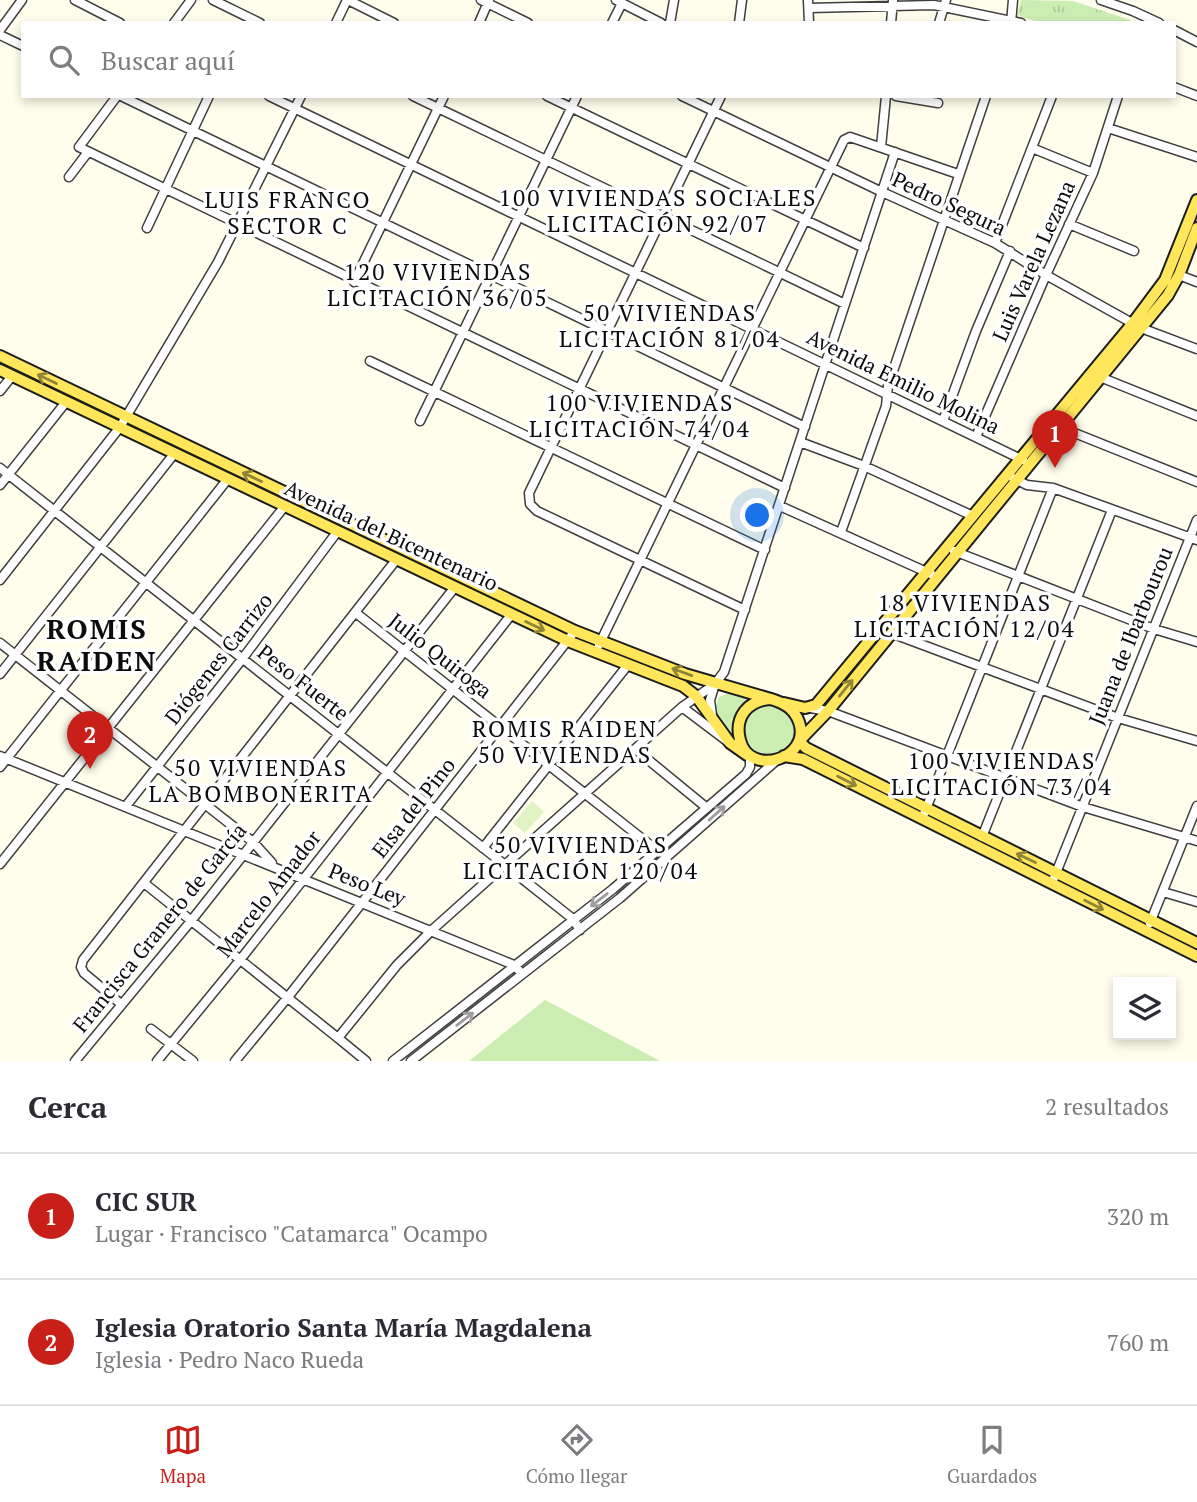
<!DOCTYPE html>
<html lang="es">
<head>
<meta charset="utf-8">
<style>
  body { margin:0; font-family:"PT Serif",serif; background:#f2f2f3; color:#2b2b33 }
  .controls { position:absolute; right:21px; bottom:21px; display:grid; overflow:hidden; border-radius:0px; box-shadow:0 4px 10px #0003 }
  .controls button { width:63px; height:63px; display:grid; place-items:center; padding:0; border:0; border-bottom:2px solid #e1e1e2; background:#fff; color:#2b2b33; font:35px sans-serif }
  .you { position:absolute; left:758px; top:516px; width:24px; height:24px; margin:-18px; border:5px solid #fff; border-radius:50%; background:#1a73e8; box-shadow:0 0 0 10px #1a73e833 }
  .badge { display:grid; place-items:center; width:46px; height:46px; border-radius:50%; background:#c82019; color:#fff; font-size:23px; font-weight:700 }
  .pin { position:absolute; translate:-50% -58px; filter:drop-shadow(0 2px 4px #0008) }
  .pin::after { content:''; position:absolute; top:37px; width:24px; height:21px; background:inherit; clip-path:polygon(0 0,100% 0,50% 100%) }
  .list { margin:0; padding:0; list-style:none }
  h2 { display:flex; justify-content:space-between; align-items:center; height:91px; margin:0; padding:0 28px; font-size:30px }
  h2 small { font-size:23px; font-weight:400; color:#7c7c81 }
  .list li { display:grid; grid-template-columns:46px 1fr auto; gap:21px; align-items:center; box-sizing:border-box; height:126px; padding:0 28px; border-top:2px solid #e1e1e2 }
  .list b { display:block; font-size:26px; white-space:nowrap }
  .list p { margin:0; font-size:23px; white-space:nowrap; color:#7c7c81 }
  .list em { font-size:23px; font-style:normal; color:#7c7c81 }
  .icon { flex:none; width:38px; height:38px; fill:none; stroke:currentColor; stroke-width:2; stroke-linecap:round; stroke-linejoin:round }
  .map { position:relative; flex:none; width:1197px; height:1061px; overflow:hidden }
  .search { position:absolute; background:#fff; box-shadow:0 4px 10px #0003; left:21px; right:21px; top:21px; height:77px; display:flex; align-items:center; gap:18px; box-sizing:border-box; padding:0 24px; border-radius:0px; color:#7c7c81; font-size:26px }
  .sheet { height:343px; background:#fff }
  nav { display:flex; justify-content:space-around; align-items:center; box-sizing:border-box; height:98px; border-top:2px solid #e1e1e2; background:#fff; font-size:19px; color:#7c7c81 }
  nav a { display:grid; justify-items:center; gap:4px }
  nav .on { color:#c82019 }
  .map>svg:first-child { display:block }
  .grass { fill:#cbedb2 }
  .park { fill:url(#park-tufts) }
  .pitch { fill:#dff3c4 }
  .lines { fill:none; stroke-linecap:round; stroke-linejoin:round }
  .minor-casing { stroke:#3f3f3f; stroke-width:11 }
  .major-casing { stroke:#1d1d1d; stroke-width:14 }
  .minor { stroke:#fff; stroke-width:8 }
  .major { stroke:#ffe65b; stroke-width:10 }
  .oneway { stroke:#928437 }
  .oneway2 { stroke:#9e9e9e }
  .labels { text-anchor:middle; stroke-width:7; stroke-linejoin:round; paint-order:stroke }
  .street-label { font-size:21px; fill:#0c0c0c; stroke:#fff }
  .neighbourhood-label { font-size:23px; letter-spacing:2px; fill:#0c0c0c; stroke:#fff }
  .district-label { font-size:28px; font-weight:bold; letter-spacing:2px; fill:#0c0c0c; stroke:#fff }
</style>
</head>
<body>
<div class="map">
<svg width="1197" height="1061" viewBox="0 0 1197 1061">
  <defs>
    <pattern id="park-tufts" width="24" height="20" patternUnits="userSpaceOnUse" patternTransform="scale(1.75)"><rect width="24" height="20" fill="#cbedb2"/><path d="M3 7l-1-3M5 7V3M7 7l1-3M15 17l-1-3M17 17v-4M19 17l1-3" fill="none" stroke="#adca98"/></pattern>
  </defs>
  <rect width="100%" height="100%" fill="#fffdeb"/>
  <path class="grass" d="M729,693L756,698L738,712L736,741L722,727L715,708L719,697Z
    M742 730a26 26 0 1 1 52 0a26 26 0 1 1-52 0Z
    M545,1000L660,1061H469Z"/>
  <path class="park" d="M1021,0L1073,1L1130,20V23H1040L1017,15Z"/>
  <path class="pitch" d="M532,801L544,812L525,833L513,823Z"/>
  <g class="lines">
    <g class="minor-casing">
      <path id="minor" d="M75,0L120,23
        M213,0L260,23
        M348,0L394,23
        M481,0L528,23
        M616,0L661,23
        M808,0L809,23
        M1101,0L1133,11L1159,23
        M809,8L934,5L1021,23
        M174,23L191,0
        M336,23L347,0
        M479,23L489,0
        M612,23L622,3
        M670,23L674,0
        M739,23L742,0
        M891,23L893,0
        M939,23L946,0
        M1011,23L1013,0
        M0,30L22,0
        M1174,30L1197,42
        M0,35L23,46
        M1174,87L1197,96
        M117,96L79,147L785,488
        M121,96L805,427
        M269,96L1023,460
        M413,96L845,304
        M547,96L864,248
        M682,96L882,192L995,243L1046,275L1141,328L1197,349
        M721,96L529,493L530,504L537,511L745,610
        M896,96L938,103
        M1108,128L1197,157
        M881,147L886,96
        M1032,148L1093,173
        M69,177L88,152
        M1069,224L1134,251
        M147,228L209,96
        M995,243L1052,96
        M1179,275L1197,282
        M354,282L444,96
        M370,361L765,550
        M1100,377L1197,416
        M0,391L12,376
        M420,421L577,96
        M943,421L976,331L1010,251
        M1057,426L1197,482
        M976,437L1046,275L1093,173L1118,96
        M800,442L864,466L973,516
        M0,468L505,865L573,919L580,930
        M1013,478L1027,485L1053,488L1197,540
        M0,485L66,402
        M780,506L931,574
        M841,532L886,406L888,386L986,96
        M954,551L1154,629L1197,642
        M0,580L120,427L218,262L301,96
        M356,613L659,852
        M891,633L1118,718L1197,741
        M0,643L253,842L272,863
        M599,645L844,140L850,137L958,174
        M0,674L174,454
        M682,707L727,741
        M810,708L828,711L1083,807L1197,841
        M712,715L710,700L715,684
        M635,749L707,808
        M0,756L514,965L522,974
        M0,767L227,480
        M126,806L243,658L337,532
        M922,819L1053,488
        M982,837L1112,510
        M483,848L627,666
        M0,864L284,507
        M1054,878L1197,520
        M144,883L338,1038
        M1163,892L1197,902
        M1150,923L1197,806
        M121,1004L84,973L81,967L83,960L396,560
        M151,1029L193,1061
        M75,1061L191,921L455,587
        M157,1061L240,960L511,615
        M235,1061L288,997L575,631
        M366,1061L338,1038L397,965L432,930L682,707L715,684L724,672L895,152
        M393,1061L613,889L746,774L750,767V758
        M411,1061L620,898L778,759"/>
    </g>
    <g class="major-casing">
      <path id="major" d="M0,356L575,631L685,674L771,699
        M0,370L568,641L683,686L696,696L730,743L747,755
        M771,699C784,703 794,708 799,722C812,759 749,778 740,740C734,717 748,700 771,699Z
        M784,703L805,708L816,705L1133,323L1165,280L1197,200
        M801,739L828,711L1168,295L1179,275L1197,228
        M800,742L806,748L1197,943
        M784,756L803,759L1197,956"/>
    </g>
    <use href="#minor" class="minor"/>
    <use href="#major" class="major"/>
  </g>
  <defs><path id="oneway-shaft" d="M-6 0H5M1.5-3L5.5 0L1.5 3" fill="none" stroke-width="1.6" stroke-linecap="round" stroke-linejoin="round" transform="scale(1.75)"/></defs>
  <g class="oneway">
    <use href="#oneway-shaft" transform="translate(47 379) rotate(-154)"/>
    <use href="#oneway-shaft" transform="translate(252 477) rotate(-155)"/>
    <use href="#oneway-shaft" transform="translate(535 626) rotate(25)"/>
    <use href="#oneway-shaft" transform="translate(682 672) rotate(-160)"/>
    <use href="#oneway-shaft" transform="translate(846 688) rotate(-51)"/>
    <use href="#oneway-shaft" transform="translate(847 781) rotate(27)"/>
    <use href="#oneway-shaft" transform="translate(1026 858) rotate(-154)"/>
    <use href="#oneway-shaft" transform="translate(1094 905) rotate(27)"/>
  </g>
  <g class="oneway2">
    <use href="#oneway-shaft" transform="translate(717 813) rotate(-42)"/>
    <use href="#oneway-shaft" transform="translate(599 900) rotate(142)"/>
    <use href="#oneway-shaft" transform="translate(465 1019) rotate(-38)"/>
  </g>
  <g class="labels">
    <g class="street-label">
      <text transform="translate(949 204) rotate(25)" y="7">Pedro Segura</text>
      <text transform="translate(1034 261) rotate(-66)" y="7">Luis Varela Lezana</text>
      <text transform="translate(903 382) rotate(26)" y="7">Avenida Emilio Molina</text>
      <text transform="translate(391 536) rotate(25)" y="7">Avenida del Bicentenario</text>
      <text transform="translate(1131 636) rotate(-68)" y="7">Juana de Ibarbourou</text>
      <text transform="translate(440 656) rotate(38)" y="7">Julio Quiroga</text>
      <text transform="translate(219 659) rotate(-52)" y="7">Diógenes Carrizo</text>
      <text transform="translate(303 683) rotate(38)" y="7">Peso Fuerte</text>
      <text transform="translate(414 808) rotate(-52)" y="7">Elsa del Pino</text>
      <text transform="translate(367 885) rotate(22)" y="7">Peso Ley</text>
      <text transform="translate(269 894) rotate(-52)" y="7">Marcelo Amador</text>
      <text transform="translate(160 928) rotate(-51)" y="7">Francisca Granero de García</text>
    </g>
    <g class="neighbourhood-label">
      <text x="658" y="206">100 VIVIENDAS SOCIALES<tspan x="658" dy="26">LICITACIÓN 92/07</tspan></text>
      <text x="288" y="208">LUIS FRANCO<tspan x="288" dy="26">SECTOR C</tspan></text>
      <text x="438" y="280">120 VIVIENDAS<tspan x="438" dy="26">LICITACIÓN 36/05</tspan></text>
      <text x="670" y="321">50 VIVIENDAS<tspan x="670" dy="26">LICITACIÓN 81/04</tspan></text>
      <text x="640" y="411">100 VIVIENDAS<tspan x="640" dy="26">LICITACIÓN 74/04</tspan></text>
      <text x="965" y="611">18 VIVIENDAS<tspan x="965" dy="26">LICITACIÓN 12/04</tspan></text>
      <text x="565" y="737">ROMIS RAIDEN<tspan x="565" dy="26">50 VIVIENDAS</tspan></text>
      <text x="1002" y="769">100 VIVIENDAS<tspan x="1002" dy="26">LICITACIÓN 73/04</tspan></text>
      <text x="261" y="776">50 VIVIENDAS<tspan x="261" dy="26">LA BOMBONERITA</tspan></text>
      <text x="581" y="853">50 VIVIENDAS<tspan x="581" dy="26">LICITACIÓN 120/04</tspan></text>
    </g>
    <g class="district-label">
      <text x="97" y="639">ROMIS<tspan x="97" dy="32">RAIDEN</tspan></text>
    </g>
  </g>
</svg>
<div class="controls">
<button><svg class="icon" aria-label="layers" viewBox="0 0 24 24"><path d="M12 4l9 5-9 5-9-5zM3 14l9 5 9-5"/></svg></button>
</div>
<div class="you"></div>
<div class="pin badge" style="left:1055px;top:468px">1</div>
<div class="pin badge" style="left:90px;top:769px">2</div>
<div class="search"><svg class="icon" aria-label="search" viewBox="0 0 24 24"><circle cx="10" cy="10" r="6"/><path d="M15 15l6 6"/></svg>Buscar aquí</div>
</div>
<section class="sheet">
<h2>Cerca<small>2 resultados</small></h2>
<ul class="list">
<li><span class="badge">1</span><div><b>CIC SUR</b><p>Lugar · Francisco &quot;Catamarca&quot; Ocampo</p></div><em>320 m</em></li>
<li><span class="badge">2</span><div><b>Iglesia Oratorio Santa María Magdalena</b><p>Iglesia · Pedro Naco Rueda</p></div><em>760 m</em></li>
</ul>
</section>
<nav>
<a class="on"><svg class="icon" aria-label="map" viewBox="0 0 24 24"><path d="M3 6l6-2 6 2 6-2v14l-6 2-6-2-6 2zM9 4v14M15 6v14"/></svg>Mapa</a>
<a><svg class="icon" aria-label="directions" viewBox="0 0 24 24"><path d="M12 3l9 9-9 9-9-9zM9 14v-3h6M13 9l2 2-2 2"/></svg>Cómo llegar</a>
<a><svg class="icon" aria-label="saved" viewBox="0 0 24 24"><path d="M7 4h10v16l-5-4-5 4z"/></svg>Guardados</a>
</nav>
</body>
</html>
